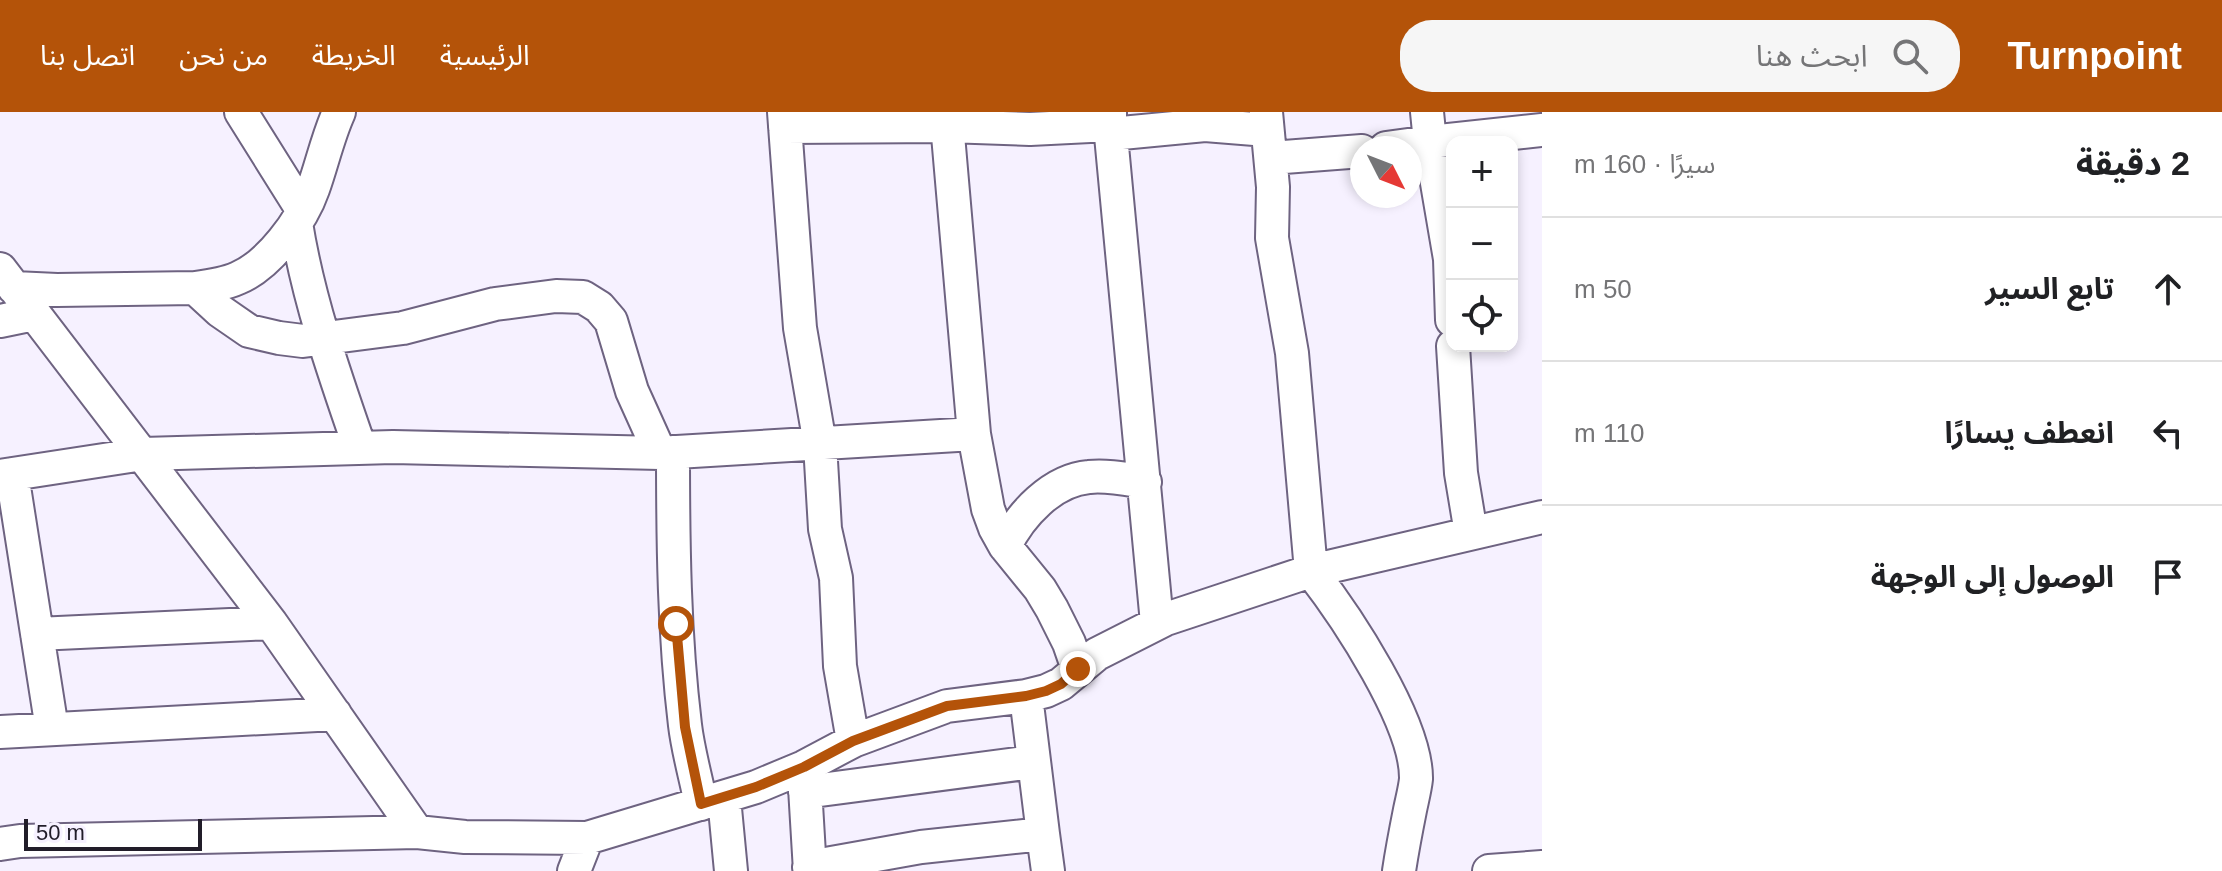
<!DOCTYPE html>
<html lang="ar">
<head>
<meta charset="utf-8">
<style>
  body { margin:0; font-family:Helvetica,"Noto Sans Arabic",sans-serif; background:#f6f6f6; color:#202124; direction:rtl }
  .controls { position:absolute; right:24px; top:24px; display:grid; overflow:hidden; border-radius:16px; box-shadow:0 4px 12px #0003 }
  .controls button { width:72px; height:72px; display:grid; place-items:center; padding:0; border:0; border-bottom:2px solid #e0e0e0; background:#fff; color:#202124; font:40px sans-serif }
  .compass { position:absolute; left:1350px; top:24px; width:72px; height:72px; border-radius:50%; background:#fff; box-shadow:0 4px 12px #0003; rotate:132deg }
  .scale { position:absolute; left:24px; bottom:20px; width:178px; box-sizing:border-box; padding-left:8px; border:4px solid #211d29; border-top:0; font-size:22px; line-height:28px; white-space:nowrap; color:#211d29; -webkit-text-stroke:6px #f6f1ff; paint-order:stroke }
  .stop { position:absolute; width:24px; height:24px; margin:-18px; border:6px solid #b45309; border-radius:50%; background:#fff }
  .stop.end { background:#b45309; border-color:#fff; box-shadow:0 2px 8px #0008 }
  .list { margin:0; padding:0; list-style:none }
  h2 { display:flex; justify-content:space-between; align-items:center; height:104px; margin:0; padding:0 32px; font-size:34px }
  h2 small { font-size:26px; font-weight:400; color:#757577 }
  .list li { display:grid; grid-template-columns:52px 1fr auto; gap:24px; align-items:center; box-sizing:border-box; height:144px; padding:0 32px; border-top:2px solid #e0e0e0 }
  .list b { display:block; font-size:30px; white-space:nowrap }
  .list em { font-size:26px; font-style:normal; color:#757577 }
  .icon { flex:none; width:44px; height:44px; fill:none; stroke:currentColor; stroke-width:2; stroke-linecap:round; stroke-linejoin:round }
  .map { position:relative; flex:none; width:1542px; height:759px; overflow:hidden; direction:ltr }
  header { display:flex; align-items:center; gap:48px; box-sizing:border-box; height:112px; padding:0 40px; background:#b45309; color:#fff }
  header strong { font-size:38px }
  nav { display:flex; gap:44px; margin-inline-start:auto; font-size:28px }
  .search { width:560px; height:72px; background:#f6f6f6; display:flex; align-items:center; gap:20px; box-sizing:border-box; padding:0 28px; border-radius:32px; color:#757577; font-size:30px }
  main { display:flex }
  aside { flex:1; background:#fff }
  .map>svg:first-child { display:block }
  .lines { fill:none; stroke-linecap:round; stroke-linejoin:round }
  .minor-casing { stroke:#6e6381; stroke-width:36 }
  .minor { stroke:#fff; stroke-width:32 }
  .route { stroke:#b45309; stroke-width:10 }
</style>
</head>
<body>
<header>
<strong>Turnpoint</strong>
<div class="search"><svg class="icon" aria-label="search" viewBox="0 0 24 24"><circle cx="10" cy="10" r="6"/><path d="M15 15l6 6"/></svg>ابحث هنا</div>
<nav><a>الرئيسية</a><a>الخريطة</a><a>من نحن</a><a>اتصل بنا</a></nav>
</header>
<main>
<aside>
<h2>2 دقيقة<small>سيرًا · 160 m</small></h2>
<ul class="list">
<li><svg class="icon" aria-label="ahead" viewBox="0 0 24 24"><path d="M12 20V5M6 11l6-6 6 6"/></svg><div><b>تابع السير</b></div><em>50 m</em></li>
<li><svg class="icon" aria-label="left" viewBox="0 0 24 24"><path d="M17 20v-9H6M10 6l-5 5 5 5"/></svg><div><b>انعطف يسارًا</b></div><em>110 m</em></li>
<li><svg class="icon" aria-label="arrive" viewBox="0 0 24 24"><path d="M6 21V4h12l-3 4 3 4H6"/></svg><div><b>الوصول إلى الوجهة</b></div></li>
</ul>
</aside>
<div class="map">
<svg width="1542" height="759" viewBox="0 0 1542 759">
  <rect width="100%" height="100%" fill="#f6f1ff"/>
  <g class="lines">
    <g class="minor-casing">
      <path id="minor" d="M241,0L303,99
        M784,0L800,216L820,332L825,417L836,466L840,554L853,629
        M946,0L974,322L988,397L995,416L1005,434L1040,477L1052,497L1069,531L1078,557
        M1266,0L1273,75L1272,126L1292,241L1311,459C1346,504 1417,610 1416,667C1415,677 1412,688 1410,698C1406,718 1402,739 1399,759
        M1427,0L1430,30L1542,18
        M1110,13L1157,511
        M785,15L947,14L1030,17L1110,13V0
        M1111,22L1205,13L1267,18
        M1386,36L1430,30L1450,147L1452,208
        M1271,46L1362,39
        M296,111C308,187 335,264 360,336
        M0,157L271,511L417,720L465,725L587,726
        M14,176L57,178L195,176C210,174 225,172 238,166C269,153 302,109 313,77C322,52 328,24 339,0
        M195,176L220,199L249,219L279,226L303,229L403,216L495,192L556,184L583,185L599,195L611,209L632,279L660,341
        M0,209L34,202
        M1453,234L1461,361L1471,421
        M673,340C673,431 674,522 685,613C688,639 696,666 701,692
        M12,362L52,617
        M0,364L143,342L393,335L660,341L974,322
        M1005,434C1020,403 1052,368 1089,365C1107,363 1126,367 1145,370
        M37,522L271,511
        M1026,584L1046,579L1061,572L1097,542L1166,507L1311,459L1542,405
        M0,620L335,602
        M804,659L810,759
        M805,680L1033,650
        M724,686L731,759
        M0,732L20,729L417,720
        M809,755L921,735L1043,722L1048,759
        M574,759L587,726L756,675L804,655L853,629L947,594L1026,584L1043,722
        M1489,759L1542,755"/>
    </g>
    <use href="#minor" class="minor"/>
  </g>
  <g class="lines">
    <path class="route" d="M676,512L685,615L701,692L756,675L804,655L853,629L947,594L1026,584L1046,579L1061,572L1078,557"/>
  </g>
</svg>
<div class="controls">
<button>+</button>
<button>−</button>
<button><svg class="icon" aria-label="locate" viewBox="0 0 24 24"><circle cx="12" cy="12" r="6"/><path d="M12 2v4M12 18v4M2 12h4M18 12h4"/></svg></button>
</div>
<svg class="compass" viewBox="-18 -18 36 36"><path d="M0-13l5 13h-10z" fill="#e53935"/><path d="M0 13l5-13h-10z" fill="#757577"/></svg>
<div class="scale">50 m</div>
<div class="stop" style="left:676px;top:512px"></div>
<div class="stop end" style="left:1078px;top:557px"></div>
</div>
</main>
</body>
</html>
